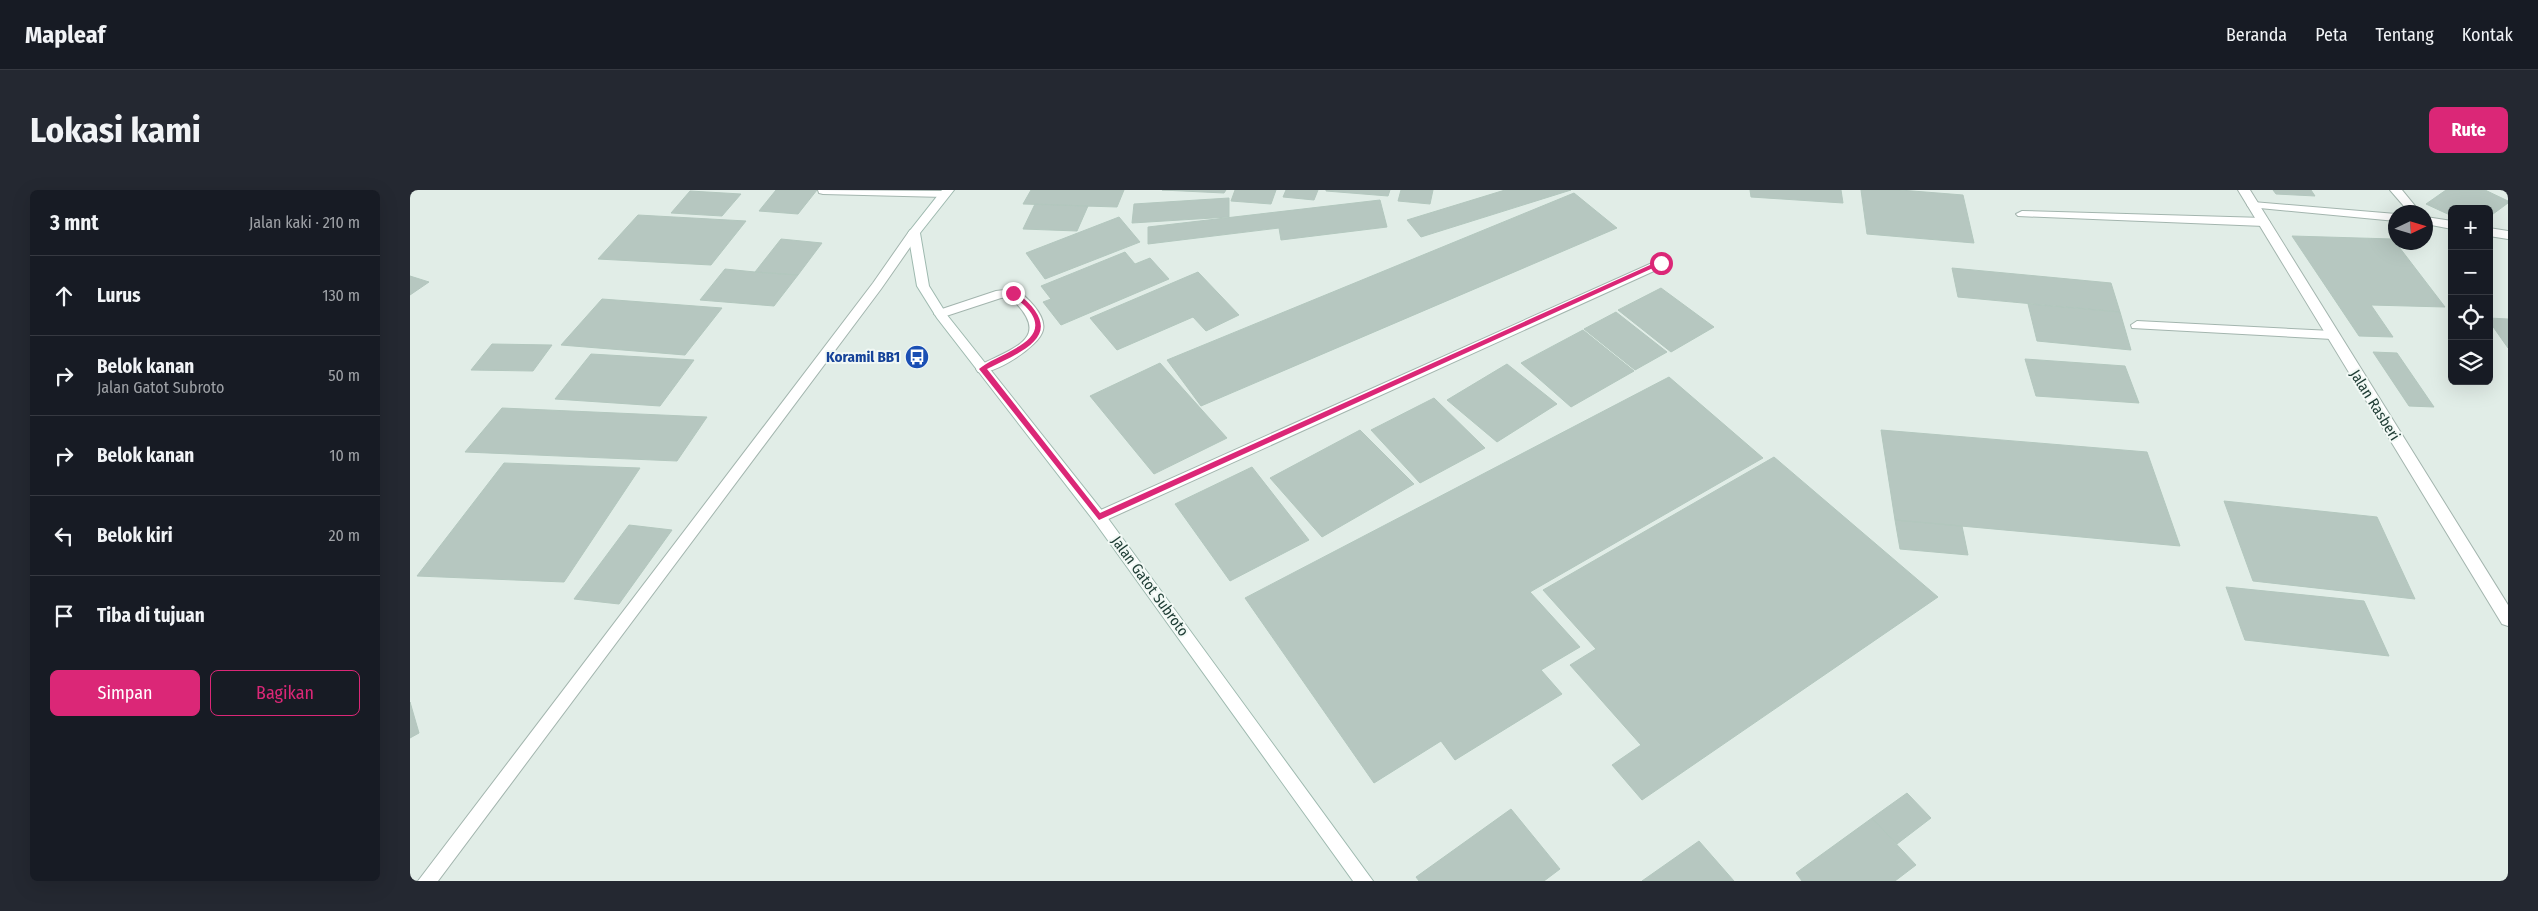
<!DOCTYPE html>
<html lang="id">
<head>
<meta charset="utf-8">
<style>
  body { margin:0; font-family:"Fira Sans Condensed",sans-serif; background:#242831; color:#f1f3f6 }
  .controls { position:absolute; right:15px; top:15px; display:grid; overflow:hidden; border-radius:8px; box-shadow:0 5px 20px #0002 }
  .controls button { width:45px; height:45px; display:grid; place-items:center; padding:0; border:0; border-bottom:1px solid #363941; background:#171b24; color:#f1f3f6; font:25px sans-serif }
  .compass { position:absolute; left:1978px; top:15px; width:45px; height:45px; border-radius:50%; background:#171b24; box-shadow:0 5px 20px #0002; rotate:86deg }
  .stop { position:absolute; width:15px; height:15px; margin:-11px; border:4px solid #db2777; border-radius:50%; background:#fff }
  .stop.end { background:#db2777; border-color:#fff; box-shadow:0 1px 5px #0008 }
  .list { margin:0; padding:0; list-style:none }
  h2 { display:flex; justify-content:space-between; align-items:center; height:65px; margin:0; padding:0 20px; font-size:21px }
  h2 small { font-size:16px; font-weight:400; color:#9ea1a6 }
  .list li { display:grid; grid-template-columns:32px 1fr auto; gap:15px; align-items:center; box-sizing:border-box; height:80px; padding:0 20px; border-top:1px solid #363941 }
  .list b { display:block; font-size:19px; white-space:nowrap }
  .list p { margin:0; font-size:16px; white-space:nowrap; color:#9ea1a6 }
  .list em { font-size:16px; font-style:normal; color:#9ea1a6 }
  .actions { display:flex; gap:10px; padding:15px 20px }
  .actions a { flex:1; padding:11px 0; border:1px solid #db2777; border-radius:8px; text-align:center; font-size:18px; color:#db2777 }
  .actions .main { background:#db2777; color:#fff }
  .icon { flex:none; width:28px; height:28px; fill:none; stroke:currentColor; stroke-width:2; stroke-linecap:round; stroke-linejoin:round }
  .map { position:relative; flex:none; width:2098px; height:691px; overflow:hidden; border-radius:8px }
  header { display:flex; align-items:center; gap:30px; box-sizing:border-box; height:70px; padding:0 25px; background:#171b24; border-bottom:1px solid #363941 }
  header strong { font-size:24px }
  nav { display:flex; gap:28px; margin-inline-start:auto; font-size:18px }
  .intro { display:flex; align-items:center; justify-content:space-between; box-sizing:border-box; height:120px; padding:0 30px }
  h1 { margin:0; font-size:35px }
  .button { padding:12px 22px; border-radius:8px; background:#db2777; color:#fff; font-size:18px; font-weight:700 }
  main { display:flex; gap:30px; padding:0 30px }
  aside { flex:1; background:#171b24; border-radius:8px; box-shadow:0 5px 20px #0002 }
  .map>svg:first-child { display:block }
  .building { fill:#b6c7c0; stroke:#b3c7be }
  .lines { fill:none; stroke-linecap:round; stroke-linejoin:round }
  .service-casing { stroke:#a3b5ae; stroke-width:2 }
  .minor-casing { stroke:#a3b5ae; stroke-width:2 }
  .secondary-casing { stroke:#9eb9af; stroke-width:2 }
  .service { fill:#fff; fill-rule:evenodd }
  .minor { fill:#fff; fill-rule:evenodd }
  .secondary { fill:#fff; fill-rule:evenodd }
  .route { fill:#db2777 }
  .labels { text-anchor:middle; stroke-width:4; stroke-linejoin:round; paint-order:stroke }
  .transit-label { font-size:15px; font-weight:bold; fill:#164399; stroke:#f2f9f5; text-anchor:end }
  .street-label { font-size:15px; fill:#203e36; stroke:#f2f9f5 }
</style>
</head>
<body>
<header>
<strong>Mapleaf</strong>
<nav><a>Beranda</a><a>Peta</a><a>Tentang</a><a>Kontak</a></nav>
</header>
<div class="intro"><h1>Lokasi kami</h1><a class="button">Rute</a></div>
<main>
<aside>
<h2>3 mnt<small>Jalan kaki · 210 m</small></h2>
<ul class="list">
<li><svg class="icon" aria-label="ahead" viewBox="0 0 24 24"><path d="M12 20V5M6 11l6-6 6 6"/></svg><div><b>Lurus</b></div><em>130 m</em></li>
<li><svg class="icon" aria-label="right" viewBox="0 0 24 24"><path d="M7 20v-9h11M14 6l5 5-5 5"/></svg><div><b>Belok kanan</b><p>Jalan Gatot Subroto</p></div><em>50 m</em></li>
<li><svg class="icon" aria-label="right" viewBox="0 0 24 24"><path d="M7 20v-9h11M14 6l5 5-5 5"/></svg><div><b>Belok kanan</b></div><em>10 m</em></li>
<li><svg class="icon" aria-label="left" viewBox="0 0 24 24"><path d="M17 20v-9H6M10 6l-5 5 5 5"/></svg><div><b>Belok kiri</b></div><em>20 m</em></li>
<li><svg class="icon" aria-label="arrive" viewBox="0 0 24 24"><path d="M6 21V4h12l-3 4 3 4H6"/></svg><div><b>Tiba di tujuan</b></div></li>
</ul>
<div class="actions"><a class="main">Simpan</a><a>Bagikan</a></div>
</aside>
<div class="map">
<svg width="2098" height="691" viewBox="0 0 2098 691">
  <rect width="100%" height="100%" fill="#e1ede7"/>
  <path class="building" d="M366,0H407L388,24L349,21Z
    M621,0H714L707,17L613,14Z
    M752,0H816L814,3Z
    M825,0H866L861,14L821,11Z
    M876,0H908L904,10L873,7Z
    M980,0L978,6L916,1V0Z
    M991,0H1023L1020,14L988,11Z
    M1095,0H1161L1011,47L997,30Z
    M1340,0H1431L1433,13L1341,7Z
    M1451,0H1490L1553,5L1564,53L1457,44Z
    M1863,0H1901L1905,6L1866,4Z
    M2036,0H2075L2098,11V13L2079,27V19H2042V26L2016,14Z
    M280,1L331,4L312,26L261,23Z
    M1164,3L1207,38L791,216L757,170Z
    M819,8V27L722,33L724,14Z
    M970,10L977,37L871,50L869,38L738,54V37Z
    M625,14L678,16L667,41L613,39Z
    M228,25L336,31L301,75L188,69Z
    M709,27L730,52L635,89L616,63Z
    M1882,46L1983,49L2035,117L1961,115L1983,147L1949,146Z
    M371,49L412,53L388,85L345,82Z
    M715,62L725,74L740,68L759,89L651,135L633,112L641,109L631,96Z
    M1542,78L1701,93L1710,122L1548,107Z
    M315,79L345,82L388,85L364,116L290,110Z
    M788,82L829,125L796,141L783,127L707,160L680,128Z
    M0,86L19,92L0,105Z
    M1251,98L1304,137L1261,162L1208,120Z
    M192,109L312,118L275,165L151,155Z
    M1618,114L1710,122L1721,160L1627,151Z
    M1206,122L1257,162L1225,180L1174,139Z
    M2079,128L2098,129V158L2079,131Z
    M1173,140L1224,181L1161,217L1111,173Z
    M82,154L142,155L123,181L61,180Z
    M1963,162L1987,163L2024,217L1999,216Z
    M181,164L284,170L250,216L145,209Z
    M1615,169L1715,176L1729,213L1626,206Z
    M750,173L817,248L744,284L680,206Z
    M1097,174L1147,214L1087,252L1037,210Z
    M1259,187L1353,268L1120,402L1170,457L1131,480L1152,504L1045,570L1031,551L964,593L835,408Z
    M1024,208L1075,258L1010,293L961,240Z
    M92,218L297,227L267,271L55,262Z
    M950,240L1004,294L912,347L860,288Z
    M1471,240L1737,262L1770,356L1485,330Z
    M1364,267L1528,407L1232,610L1202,575L1231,555L1160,475L1186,459L1133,400Z
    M94,273L230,278L154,392L7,386Z
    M842,277L899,350L820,391L765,314Z
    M1814,311L1967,327L2005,409L1843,391Z
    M1485,330L1552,336L1558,365L1490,359Z
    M219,335L262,340L209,414L164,409Z
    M1816,397L1954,411L1979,466L1835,450Z
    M0,512L9,543L0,548Z
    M1497,603L1521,628L1487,654L1462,628Z
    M1101,619L1150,679L1134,691H1009L1006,687Z
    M1462,628L1506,675L1485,691H1392L1386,683Z
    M1289,651L1324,691H1232Z"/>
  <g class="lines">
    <g class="service-casing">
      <path id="service" d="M408,0L534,1L540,4L534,7L413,4L409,3Z
        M1980,0H1992L2010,22H1999Z
        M1843,12L1986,24V31L1839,17L1837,15Z
        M1612,21L1854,28L1860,32L1854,36L1608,26L1606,24Z
        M2016,27L2042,31V39L2016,34Z
        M2079,38L2098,41V49L2079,46Z
        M603,99C610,101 619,110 624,116C629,122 635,132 633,140C630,156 583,186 568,182L566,179L568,176C605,157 644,148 600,107L591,108L530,128L524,124L526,121L586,101Z
        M1727,131L1922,141L1928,145L1922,149L1722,138L1721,135Z"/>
    </g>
    <g class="minor-casing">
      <path id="minor" d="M1828,0H1840L2098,415V436L2092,434Z
        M504,39L510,43L471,99L28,691H8L463,93L500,40Z
        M1251,69L1257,73L1255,76L694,331H684L682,327L684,323Z"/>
    </g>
    <g class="secondary-casing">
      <path id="secondary" d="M532,0H544L510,43L519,96L537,125L694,323L963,691H943L684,331L527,128L507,96L498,43Z"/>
    </g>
    <use href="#service" class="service"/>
    <use href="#minor" class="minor"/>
    <use href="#secondary" class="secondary"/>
  </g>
  <path class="route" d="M1249,71L1254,73L689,330L569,179C586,163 650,151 615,116C610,111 604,108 600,103L605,101C659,143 618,159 577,179L690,323Z"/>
  <defs>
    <g id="bus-disc" transform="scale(1.25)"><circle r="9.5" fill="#1a4fb4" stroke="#f2f9f5"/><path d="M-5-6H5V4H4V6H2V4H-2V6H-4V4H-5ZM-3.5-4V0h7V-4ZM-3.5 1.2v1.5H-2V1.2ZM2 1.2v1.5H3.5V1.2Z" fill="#fff"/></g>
  </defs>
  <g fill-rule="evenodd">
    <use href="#bus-disc" x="507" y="167"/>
  </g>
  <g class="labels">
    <g class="transit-label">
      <text x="490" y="172">Koramil BB1</text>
    </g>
    <g class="street-label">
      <text transform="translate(1965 215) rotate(58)" y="5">Jalan Rasberi</text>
      <text transform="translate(740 396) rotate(54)" y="5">Jalan Gatot Subroto</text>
    </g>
  </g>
</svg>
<div class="controls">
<button>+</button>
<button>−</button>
<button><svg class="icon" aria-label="locate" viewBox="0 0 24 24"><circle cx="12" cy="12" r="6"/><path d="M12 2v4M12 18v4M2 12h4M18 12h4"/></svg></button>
<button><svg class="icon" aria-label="layers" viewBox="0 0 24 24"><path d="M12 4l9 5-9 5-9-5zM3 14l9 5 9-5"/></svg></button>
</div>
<svg class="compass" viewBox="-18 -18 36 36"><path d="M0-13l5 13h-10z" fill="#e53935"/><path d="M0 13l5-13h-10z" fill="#9ea1a6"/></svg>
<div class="stop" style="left:1251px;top:73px"></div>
<div class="stop end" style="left:603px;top:103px"></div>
</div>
</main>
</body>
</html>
